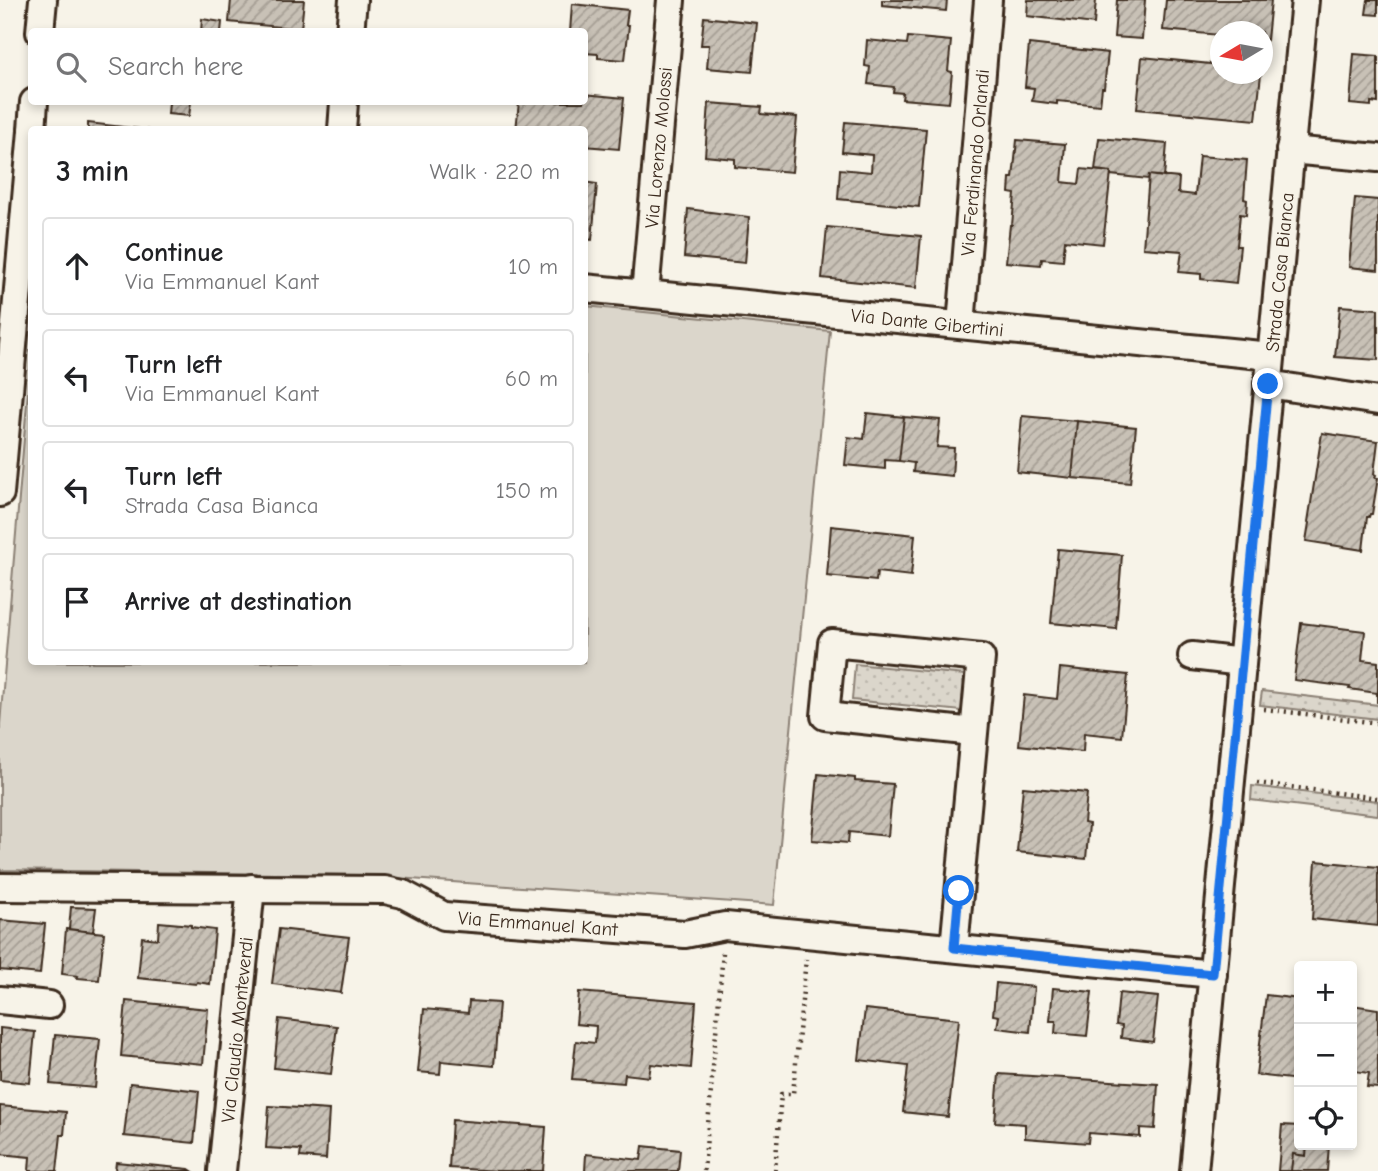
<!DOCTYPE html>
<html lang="en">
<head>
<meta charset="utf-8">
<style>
  body { margin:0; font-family:"Comic Neue",sans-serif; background:#f2f2f2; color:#202124 }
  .controls { position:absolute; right:21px; bottom:21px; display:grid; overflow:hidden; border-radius:7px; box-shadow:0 4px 10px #0003 }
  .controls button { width:63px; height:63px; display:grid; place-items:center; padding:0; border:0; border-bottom:2px solid #e0e0e0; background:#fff; color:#202124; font:35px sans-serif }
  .compass { position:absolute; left:1210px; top:21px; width:63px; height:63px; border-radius:50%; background:#fff; box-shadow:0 4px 10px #0003; rotate:260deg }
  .stop { position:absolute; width:21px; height:21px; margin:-16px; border:5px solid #1a73e8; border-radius:50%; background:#fff }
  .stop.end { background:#1a73e8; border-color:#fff; box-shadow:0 2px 7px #0008 }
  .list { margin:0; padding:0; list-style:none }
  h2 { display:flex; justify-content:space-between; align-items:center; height:91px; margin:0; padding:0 28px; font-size:30px }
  h2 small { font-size:23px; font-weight:400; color:#757577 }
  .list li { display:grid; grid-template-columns:46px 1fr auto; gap:21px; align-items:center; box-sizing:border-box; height:98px; margin:0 14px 14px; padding:0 14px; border:2px solid #e0e0e0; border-radius:7px }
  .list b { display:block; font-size:26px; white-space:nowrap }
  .list p { margin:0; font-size:23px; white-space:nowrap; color:#757577 }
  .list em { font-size:23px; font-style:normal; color:#757577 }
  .icon { flex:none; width:38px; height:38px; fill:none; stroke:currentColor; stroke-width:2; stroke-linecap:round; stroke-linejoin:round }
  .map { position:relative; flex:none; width:1378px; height:1171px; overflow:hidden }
  .search { position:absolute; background:#fff; box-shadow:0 4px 10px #0003; left:28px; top:28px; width:560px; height:77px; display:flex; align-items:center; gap:18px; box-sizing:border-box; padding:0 24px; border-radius:7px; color:#757577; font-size:26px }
  .panel { position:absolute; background:#fff; box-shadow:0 4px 10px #0003; left:28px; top:126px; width:560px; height:539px; border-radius:7px }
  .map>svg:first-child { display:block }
  .grass { fill:url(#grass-dots); stroke:#8b8074; stroke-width:2 }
  .green { fill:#dbd6cb; stroke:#8b8074; stroke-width:2 }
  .building { fill:url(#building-hatch); stroke:#3b2a1e; stroke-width:2 }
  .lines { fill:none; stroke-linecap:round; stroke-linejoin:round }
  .minor-casing { stroke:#3b2a1e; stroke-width:32 }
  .path { stroke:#3b2a1e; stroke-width:4.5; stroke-dasharray:2 5; stroke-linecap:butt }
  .minor { stroke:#f7f3e8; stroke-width:26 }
  .route { stroke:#1a73e8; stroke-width:9 }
  .labels { text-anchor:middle; stroke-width:6; stroke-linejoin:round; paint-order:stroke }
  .street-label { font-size:19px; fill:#3b2a1e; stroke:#f7f3e8 }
</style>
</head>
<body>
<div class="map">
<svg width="1378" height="1171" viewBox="0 0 1378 1171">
  <defs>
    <pattern id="grass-dots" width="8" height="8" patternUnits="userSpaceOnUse" patternTransform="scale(1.75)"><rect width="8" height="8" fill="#dbd6cb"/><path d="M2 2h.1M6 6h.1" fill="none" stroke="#bdb8ae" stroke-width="1.8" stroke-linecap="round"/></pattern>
    <pattern id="building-hatch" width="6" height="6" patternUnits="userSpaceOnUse" patternTransform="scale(1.75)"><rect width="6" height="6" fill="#c8c1b6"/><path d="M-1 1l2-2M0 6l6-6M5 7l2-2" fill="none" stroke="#a49d93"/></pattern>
  </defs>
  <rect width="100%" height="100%" fill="#f7f3e8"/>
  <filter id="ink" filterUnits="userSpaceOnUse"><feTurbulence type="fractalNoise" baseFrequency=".0143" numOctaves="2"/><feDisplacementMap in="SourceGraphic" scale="14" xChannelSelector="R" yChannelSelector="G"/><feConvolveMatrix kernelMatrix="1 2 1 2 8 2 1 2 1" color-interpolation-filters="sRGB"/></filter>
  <g filter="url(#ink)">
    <path class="grass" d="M855,664L965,675L962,711L852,700Z
      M1262,691L1378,705V719L1260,705Z
      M1252,786L1378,801V815L1251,800Z"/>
    <path class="green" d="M585,306L830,331L774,905L355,875L0,870V724L31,355L32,662H584Z"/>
    <path class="building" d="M231,0H304L301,29L229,22Z
      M882,0H947L946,11L882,5Z
      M1028,0H1096L1094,24L1027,16Z
      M1117,0H1145L1142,39L1114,37Z
      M1166,0H1271L1267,40L1262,39V32H1220V35L1163,30Z
      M1368,0H1378V15L1366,14Z
      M572,4L628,10L626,25H629L625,60L598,58V54L584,53V32H570Z
      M704,17L757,23L752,72L707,68L709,45H701Z
      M202,19L222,22L221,32H201Z
      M908,37L951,41L948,71L952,72L949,103L902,99L903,93L893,92L894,87L868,84L870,67L865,66L867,40L907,44Z
      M1029,44L1108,53L1104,88H1102L1100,105L1057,101V104L1032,101L1034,88L1025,87Z
      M1354,54L1378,56V103L1371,102V106L1350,104Z
      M1142,57L1220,65V74H1261L1256,120L1137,109Z
      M584,94L624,98L619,149L584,146V130H516L519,102H584Z
      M169,102H191L189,116L168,114Z
      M709,103L762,107L761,114L797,117L792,172L735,167V159L705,156Z
      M845,122L926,129L919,207L838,199L840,169L871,172L872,155L842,152Z
      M88,123L149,130H88Z
      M1099,138L1167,144L1164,177L1149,175L1148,179L1111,175V172L1095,170Z
      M1017,140L1065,144L1062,182L1079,184L1081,169L1111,172L1103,244L1065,240L1063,261L1042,259L1041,265L1006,262L1010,225H1012L1015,194L1009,193L1010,178H1013Z
      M1199,156L1247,160L1244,199L1247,200L1246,215L1240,214L1237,246H1240L1236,283L1201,279V274L1179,272L1182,251L1143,248L1149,175L1179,178L1178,193L1195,195Z
      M584,182L597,184L592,240L584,239Z
      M1355,198L1378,200V270L1349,267Z
      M688,209L749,217L745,263L684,257Z
      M827,227L921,236L916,288L822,278Z
      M1340,306L1378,309V360L1335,357Z
      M867,413L904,417L899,461L885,460V469L845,465L848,437L864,439Z
      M1022,416L1077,421L1072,478L1017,472Z
      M904,417L940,420L937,447L954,448L952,476L913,472L914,463L899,461Z
      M1077,421L1136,427L1130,483L1072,478Z
      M1322,433L1378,441L1374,474L1376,475L1375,478H1378L1372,514H1370L1369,517H1367L1363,550L1306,541L1309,523L1308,522Z
      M831,526L915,535L911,576L877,572L876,581L827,576Z
      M1058,549L1122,555L1116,629L1051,623Z
      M1301,623L1365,631L1362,660L1378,662V702H1377V693L1349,689L1350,687L1294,680Z
      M1060,668L1128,675L1122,737L1084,733L1083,752L1019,745L1024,695L1057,699Z
      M818,774L855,778V781L893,784L888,836L849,832L848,843L812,840Z
      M1023,787L1087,793L1084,823L1089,824L1086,859L1017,852Z
      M1316,861L1378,867V926L1312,919Z
      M71,907L96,908L93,932L69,929Z
      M0,920L45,924L40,974L0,970Z
      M159,922L191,925V927L215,930L210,984L197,982L196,984L138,978L142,937L158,939Z
      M66,929L104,933L99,980L77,978L78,976L62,974Z
      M279,929L349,937L341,993L272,984Z
      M996,983L1034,987L1030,1032L997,1028L999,1016L993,1015Z
      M1053,988L1092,992L1087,1036L1055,1033L1056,1021H1050Z
      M579,992L696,1002L691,1068L651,1064L649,1077L625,1074L624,1083L572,1079L576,1041L595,1043L596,1026L576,1024Z
      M1119,993L1158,997L1153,1042L1121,1038L1122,1026L1116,1025Z
      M1266,995L1299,999V1080L1256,1075Z
      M126,1001L208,1009L203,1064L121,1056Z
      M469,1001L499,1003L494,1066L441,1061L440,1074L418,1072L424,1009L468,1013Z
      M1352,1005L1378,1009V1088L1367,1087L1369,1073L1354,1071L1355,1059H1352Z
      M865,1009L959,1019L948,1117L903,1112L908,1066L859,1060Z
      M279,1019L337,1026L331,1074L274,1068Z
      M0,1028L35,1032L30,1083L0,1080Z
      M55,1035L100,1039L95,1088L50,1084Z
      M999,1074L1158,1084L1155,1129L1140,1128V1137L1089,1133L1088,1143L1025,1138V1124L995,1122Z
      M130,1083L199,1091L194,1143L124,1136Z
      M0,1106L66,1112L64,1135H61L57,1171H29L30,1157L0,1154Z
      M269,1106L329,1110L326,1159L300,1157L301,1150L266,1148Z
      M452,1120L546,1127L543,1171H498L449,1168Z
      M1282,1125L1299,1126V1145H1307L1306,1156L1293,1154L1291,1171H1278Z
      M1307,1145H1329L1327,1171H1291L1293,1154L1306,1156Z
      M643,1146L680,1150L678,1171H585L586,1154L641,1160Z
      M116,1162L189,1169L192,1171H115Z"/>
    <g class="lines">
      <g class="minor-casing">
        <g id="minor">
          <path d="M40,32L43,0"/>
          <path d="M350,32L353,0"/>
          <path d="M32,130L34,102"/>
          <path d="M342,130L344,102"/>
          <path d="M1290,150L1378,158"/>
          <path id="s1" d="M584,288L1271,356"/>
          <path id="s2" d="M645,294L671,0"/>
          <path id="s3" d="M961,325L988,0"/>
          <path d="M1268,384L1378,401"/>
          <path d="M0,493L32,131"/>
          <path d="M1192,656L1242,662"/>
          <path id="s4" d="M0,887L385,890L403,894L444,916L685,934L725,926L1213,974"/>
          <path d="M954,948L981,658L832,643L825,716L974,732"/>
          <path d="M0,1000L49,1005"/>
          <path id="s5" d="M222,1171L251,888"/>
          <path id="s6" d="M1194,1171L1305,0"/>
        </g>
      </g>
      <path class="path" d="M1264,709L1378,723
        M1257,783L1378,798
        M704,1171L723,952
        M775,1171L781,1094H793L806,959"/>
      <use href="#minor" class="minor"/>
    </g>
  </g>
  <g class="lines" filter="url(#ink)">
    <path class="route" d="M959,891L954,948L1213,974L1268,384"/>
  </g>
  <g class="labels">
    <g class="street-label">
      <text dy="7" stroke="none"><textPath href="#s2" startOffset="147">Via Lorenzo Molossi</textPath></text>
      <text dy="7" stroke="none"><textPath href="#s3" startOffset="163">Via Ferdinando Orlandi</textPath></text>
      <text dy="7" stroke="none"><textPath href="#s6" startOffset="903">Strada Casa Bianca</textPath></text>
      <text dy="7" stroke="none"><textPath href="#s1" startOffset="345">Via Dante Gibertini</textPath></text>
      <text dy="7" stroke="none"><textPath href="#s4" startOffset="544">Via Emmanuel Kant</textPath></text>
      <text dy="7" stroke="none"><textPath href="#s5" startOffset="142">Via Claudio Monteverdi</textPath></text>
    </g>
  </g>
</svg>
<div class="controls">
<button>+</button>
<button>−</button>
<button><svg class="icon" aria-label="locate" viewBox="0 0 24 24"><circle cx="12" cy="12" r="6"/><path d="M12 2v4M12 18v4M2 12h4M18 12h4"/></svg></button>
</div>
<svg class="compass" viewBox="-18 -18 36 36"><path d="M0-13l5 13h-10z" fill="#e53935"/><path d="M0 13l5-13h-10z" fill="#757577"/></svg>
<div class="stop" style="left:959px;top:891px"></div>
<div class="stop end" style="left:1268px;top:384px"></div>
<div class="search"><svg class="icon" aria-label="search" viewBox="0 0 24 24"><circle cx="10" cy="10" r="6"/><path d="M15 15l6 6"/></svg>Search here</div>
<section class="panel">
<h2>3 min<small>Walk · 220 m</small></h2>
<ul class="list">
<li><svg class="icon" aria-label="ahead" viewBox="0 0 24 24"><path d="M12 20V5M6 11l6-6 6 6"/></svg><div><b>Continue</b><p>Via Emmanuel Kant</p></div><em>10 m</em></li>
<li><svg class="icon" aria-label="left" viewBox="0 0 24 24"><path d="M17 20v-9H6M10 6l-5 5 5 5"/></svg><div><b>Turn left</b><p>Via Emmanuel Kant</p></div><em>60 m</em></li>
<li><svg class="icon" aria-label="left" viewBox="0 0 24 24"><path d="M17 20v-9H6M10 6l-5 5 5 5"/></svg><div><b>Turn left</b><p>Strada Casa Bianca</p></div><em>150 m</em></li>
<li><svg class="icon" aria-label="arrive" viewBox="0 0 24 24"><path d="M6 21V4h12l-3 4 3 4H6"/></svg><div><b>Arrive at destination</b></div></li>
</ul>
</section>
</div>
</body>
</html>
